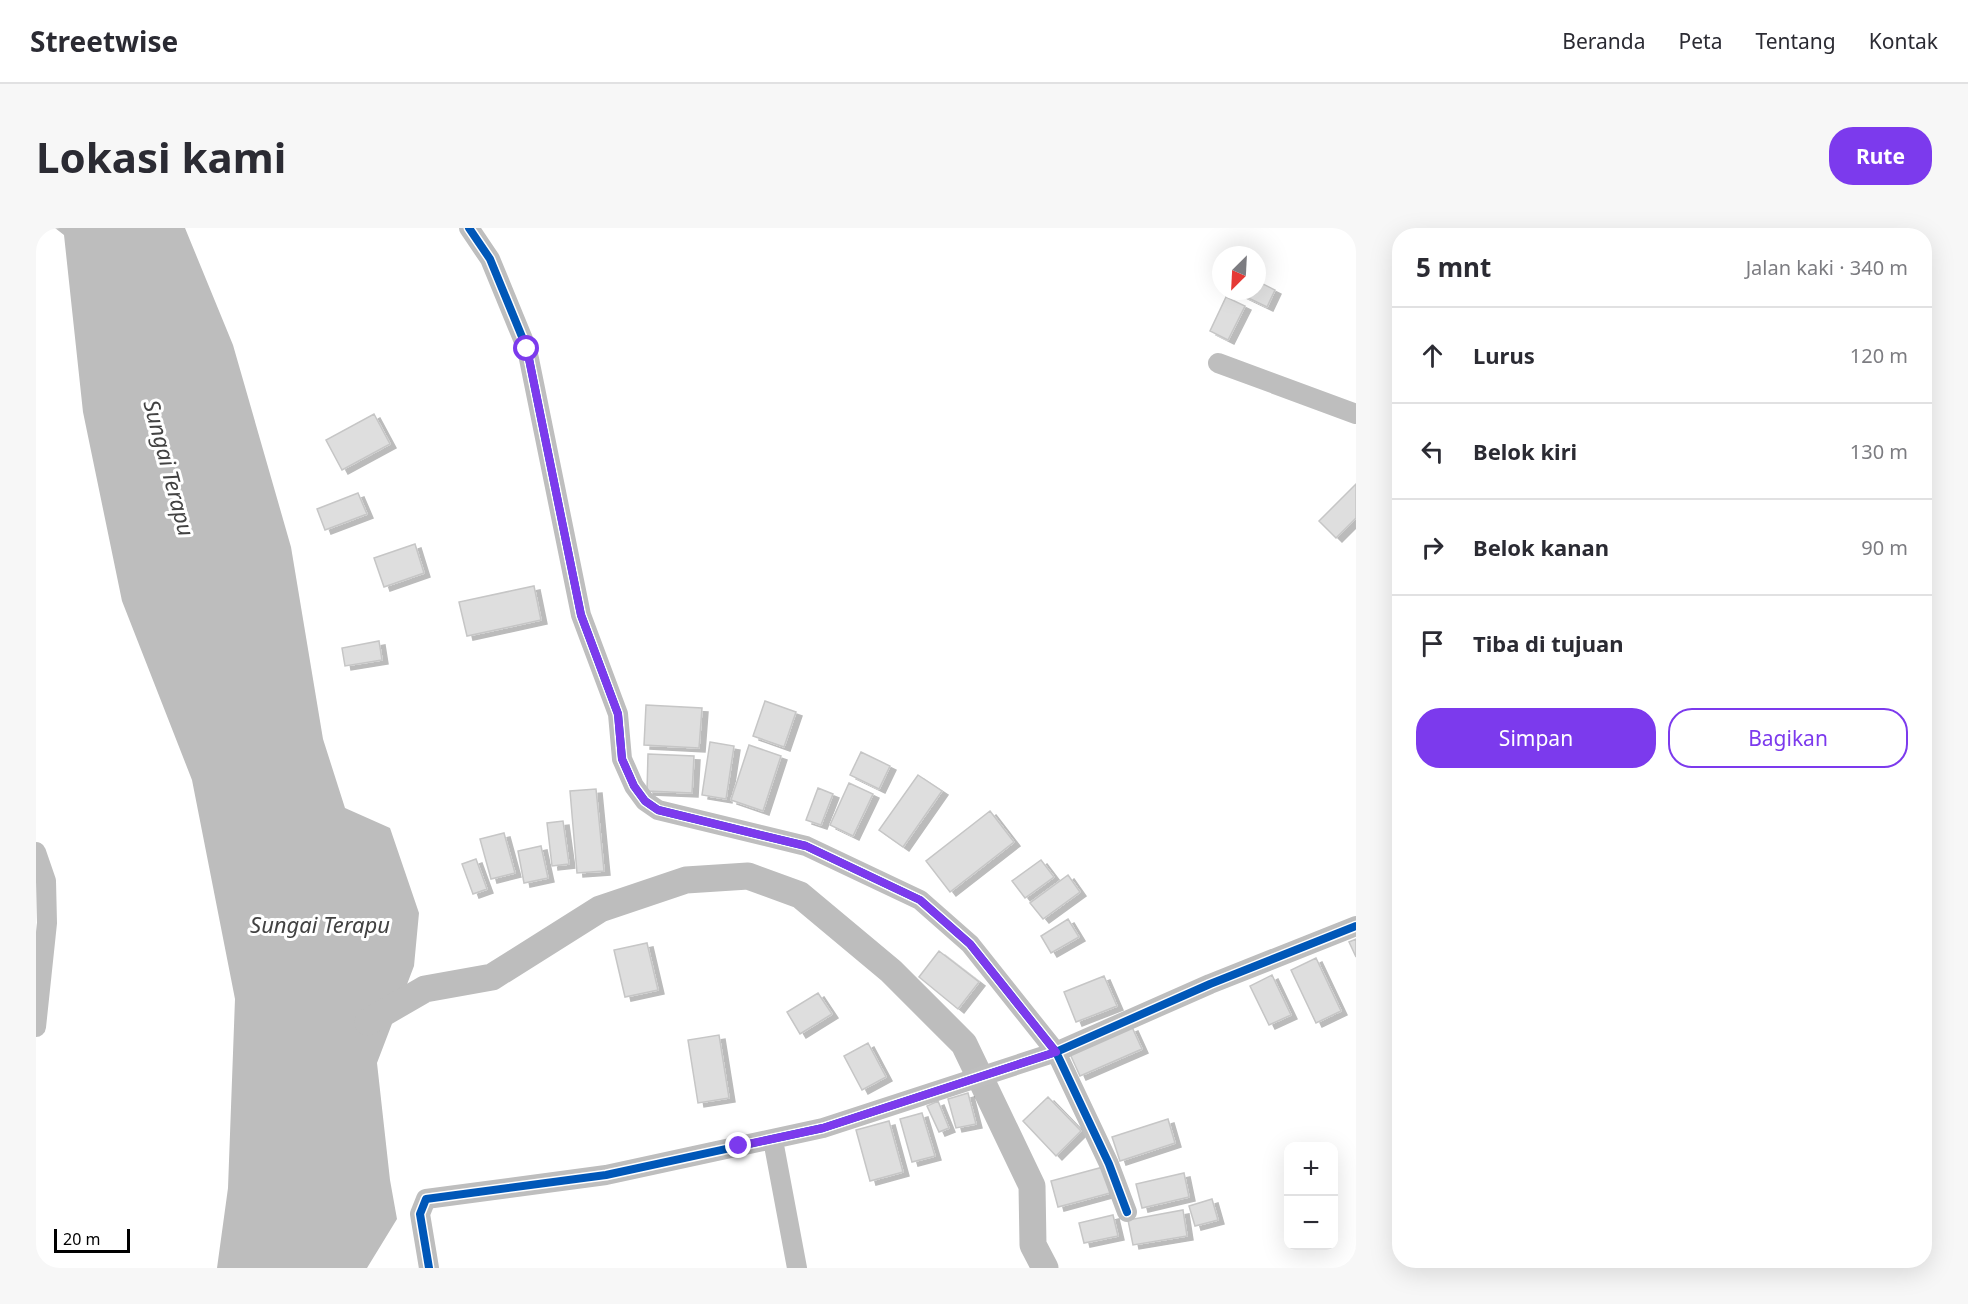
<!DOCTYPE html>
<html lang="id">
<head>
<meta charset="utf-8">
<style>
  body { margin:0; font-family:"Noto Sans",sans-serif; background:#f7f7f7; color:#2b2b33 }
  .controls { position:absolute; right:18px; bottom:18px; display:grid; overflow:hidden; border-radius:12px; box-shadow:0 6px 24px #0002 }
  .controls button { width:54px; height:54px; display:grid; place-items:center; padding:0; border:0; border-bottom:2px solid #e1e1e2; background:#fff; color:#2b2b33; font:30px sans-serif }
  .compass { position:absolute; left:1176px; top:18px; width:54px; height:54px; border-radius:50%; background:#fff; box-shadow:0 6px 24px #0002; rotate:204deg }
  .scale { position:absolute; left:18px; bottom:15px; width:76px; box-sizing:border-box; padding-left:6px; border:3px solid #000; border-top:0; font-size:16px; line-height:21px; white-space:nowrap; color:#000; -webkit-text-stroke:4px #fff; paint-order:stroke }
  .stop { position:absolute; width:18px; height:18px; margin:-14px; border:4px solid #7c3aed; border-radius:50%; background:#fff }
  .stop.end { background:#7c3aed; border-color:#fff; box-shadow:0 2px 6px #0008 }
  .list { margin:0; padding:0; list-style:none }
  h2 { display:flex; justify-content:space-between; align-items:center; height:78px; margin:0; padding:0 24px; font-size:26px }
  h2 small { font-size:20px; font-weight:400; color:#7c7c81 }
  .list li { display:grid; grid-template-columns:39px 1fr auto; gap:18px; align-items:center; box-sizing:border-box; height:96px; padding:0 24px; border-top:2px solid #e1e1e2 }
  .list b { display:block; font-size:22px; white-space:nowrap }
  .list em { font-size:20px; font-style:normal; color:#7c7c81 }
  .actions { display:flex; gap:12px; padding:18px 24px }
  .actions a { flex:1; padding:14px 0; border:2px solid #7c3aed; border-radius:24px; text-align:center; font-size:21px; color:#7c3aed }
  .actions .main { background:#7c3aed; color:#fff }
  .icon { flex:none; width:33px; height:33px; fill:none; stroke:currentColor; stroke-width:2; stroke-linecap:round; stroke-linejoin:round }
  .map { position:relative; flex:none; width:1320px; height:1040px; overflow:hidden; border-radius:24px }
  header { display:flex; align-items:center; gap:36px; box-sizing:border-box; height:84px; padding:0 30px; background:#fff; border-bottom:2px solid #e1e1e2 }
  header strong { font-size:28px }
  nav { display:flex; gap:33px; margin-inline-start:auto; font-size:21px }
  .intro { display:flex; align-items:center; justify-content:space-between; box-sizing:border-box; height:144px; padding:0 36px }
  h1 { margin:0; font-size:42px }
  .button { padding:15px 27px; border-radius:24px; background:#7c3aed; color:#fff; font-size:21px; font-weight:700 }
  main { display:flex; gap:36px; padding:0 36px }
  aside { flex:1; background:#fff; border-radius:24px; box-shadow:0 6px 24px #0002 }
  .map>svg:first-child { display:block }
  .water { fill:#bdbdbd }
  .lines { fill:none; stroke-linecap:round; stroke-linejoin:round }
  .canal { stroke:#bdbdbd; stroke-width:27 }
  .building { fill:#dedede; stroke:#c6c6c6; stroke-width:1.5; filter:url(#shadow) }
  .minor { stroke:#bebebe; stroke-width:20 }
  .cycleway-casing { stroke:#fff; stroke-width:11 }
  .cycleway { stroke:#0057b8; stroke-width:8 }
  .route { stroke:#7c3aed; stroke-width:8 }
  .labels { text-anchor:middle; stroke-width:6; stroke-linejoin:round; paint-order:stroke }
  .water-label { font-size:22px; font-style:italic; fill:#424242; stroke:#fff }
</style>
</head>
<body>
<header>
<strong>Streetwise</strong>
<nav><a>Beranda</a><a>Peta</a><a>Tentang</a><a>Kontak</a></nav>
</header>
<div class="intro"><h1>Lokasi kami</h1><a class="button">Rute</a></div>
<main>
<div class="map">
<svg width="1320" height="1040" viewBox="0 0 1320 1040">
  <defs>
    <filter id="shadow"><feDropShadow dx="6" dy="4" stdDeviation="0" flood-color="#0004"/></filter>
  </defs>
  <rect width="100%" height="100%" fill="#fff"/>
  <path class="water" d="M19,0H149L197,117L255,319L287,511L309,580L354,600L383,685L378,738L341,835L354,952L361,991L331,1040H181L192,960L199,771L156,552L86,373L47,184L28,7Z"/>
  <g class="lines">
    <path class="canal" d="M332,794L389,761L456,749L564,681L650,652L712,648L764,667L855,743L928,816L996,958L997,1017L1009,1040"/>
  </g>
  <path class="building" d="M1221,53L1239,62L1231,79L1200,64L1221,63Z
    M1190,69L1209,78L1192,112L1174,103Z
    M338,186L354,216L306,242L290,212Z
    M1320,256V290L1300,310L1283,293Z
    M322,265L331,286L289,302L281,281Z
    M379,316L388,345L348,359L338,330Z
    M498,358L505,392L431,408L423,374Z
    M343,413L346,432L309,438L306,420Z
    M729,473L760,484L748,519L717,508Z
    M610,477L666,480L663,520L608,517Z
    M674,514L698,518L690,571L666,567Z
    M713,517L745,528L727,583L695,572Z
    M825,524L854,538L843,561L814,547Z
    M612,526L658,528L656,565L611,563Z
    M882,547L906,563L867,619L843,602Z
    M813,555L837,566L817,608L794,597Z
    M782,560L797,566L785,597L770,592Z
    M560,561L568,643L541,645L534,563Z
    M954,583L978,614L914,664L890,633Z
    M527,593L533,636L516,638L511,595Z
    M468,605L479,645L455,651L444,611Z
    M505,618L512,650L488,655L482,623Z
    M440,631L451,661L437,666L426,636Z
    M1005,632L1018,649L989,670L976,653Z
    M1032,647L1044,664L1007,691L994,675Z
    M1032,691L1043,709L1015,725L1005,708Z
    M1320,711V729L1313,714Z
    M611,715L622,762L589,769L578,722Z
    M903,723L943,754L922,781L883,749Z
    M1280,730L1305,783L1280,795L1255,742Z
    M1236,747L1255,787L1233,797L1214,758Z
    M1068,748L1081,778L1040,794L1028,764Z
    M782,765L796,786L764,806L751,784Z
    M1096,799L1106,821L1044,848L1034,826Z
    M683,807L693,870L662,875L652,812Z
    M832,815L850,849L826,862L808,828Z
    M932,865L940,896L920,900L912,871Z
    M1012,869L1045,903L1020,928L987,893Z
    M902,873L913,900L903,904L891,878Z
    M886,885L899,928L876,934L864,891Z
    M1132,891L1139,915L1084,933L1076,909Z
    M853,893L867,944L834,953L820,902Z
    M1067,939L1074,965L1022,979L1015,953Z
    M1148,945L1153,969L1106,980L1100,956Z
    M1176,971L1182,992L1159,998L1153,978Z
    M1147,982L1151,1008L1097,1017L1092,992Z
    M1077,987L1082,1008L1048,1015L1043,995Z"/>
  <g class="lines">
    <path class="minor" d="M433,0L454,31L491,121L545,387L582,486L586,531L598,558L609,573L622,582L770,618L884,672L934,716L1020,824L1073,936L1091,984
      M1182,135L1320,186
      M0,624L10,653L11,695L0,799
      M737,912L761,1040
      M393,1040L384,986L390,971L570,947L787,900L1020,824L1174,756L1320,698"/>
    <g class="cycleway-casing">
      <path id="cycleway" d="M433,0L454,31L491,121L545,387L582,486L586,531L598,558L609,573L622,582L770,618L884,672L934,716L1020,824L1073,936L1091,984
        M393,1040L384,986L390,971L570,947L787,900L1020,824L1174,756L1320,698"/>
    </g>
    <use href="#cycleway" class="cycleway"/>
  </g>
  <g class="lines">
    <path class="route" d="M491,121L545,387L582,486L586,531L598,558L609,573L622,582L770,618L884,672L934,716L1020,824L787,900L703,918"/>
  </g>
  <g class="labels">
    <g class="water-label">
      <text transform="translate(133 240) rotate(75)" y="8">Sungai Terapu</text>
      <text x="284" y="705">Sungai Terapu</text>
    </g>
  </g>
</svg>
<div class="controls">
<button>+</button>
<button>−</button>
</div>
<svg class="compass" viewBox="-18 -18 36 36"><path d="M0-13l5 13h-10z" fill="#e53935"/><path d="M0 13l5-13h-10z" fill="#7c7c81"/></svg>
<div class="scale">20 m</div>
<div class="stop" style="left:491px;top:121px"></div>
<div class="stop end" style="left:703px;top:918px"></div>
</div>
<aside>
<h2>5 mnt<small>Jalan kaki · 340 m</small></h2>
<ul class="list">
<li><svg class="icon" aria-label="ahead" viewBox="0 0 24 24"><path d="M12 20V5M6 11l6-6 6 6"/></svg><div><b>Lurus</b></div><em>120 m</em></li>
<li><svg class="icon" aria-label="left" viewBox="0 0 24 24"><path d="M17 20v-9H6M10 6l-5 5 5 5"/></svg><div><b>Belok kiri</b></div><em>130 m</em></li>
<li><svg class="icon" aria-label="right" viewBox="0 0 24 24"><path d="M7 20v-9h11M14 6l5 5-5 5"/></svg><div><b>Belok kanan</b></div><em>90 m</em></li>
<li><svg class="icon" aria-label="arrive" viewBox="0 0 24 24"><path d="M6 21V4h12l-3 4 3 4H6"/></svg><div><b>Tiba di tujuan</b></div></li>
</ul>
<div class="actions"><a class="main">Simpan</a><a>Bagikan</a></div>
</aside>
</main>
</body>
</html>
